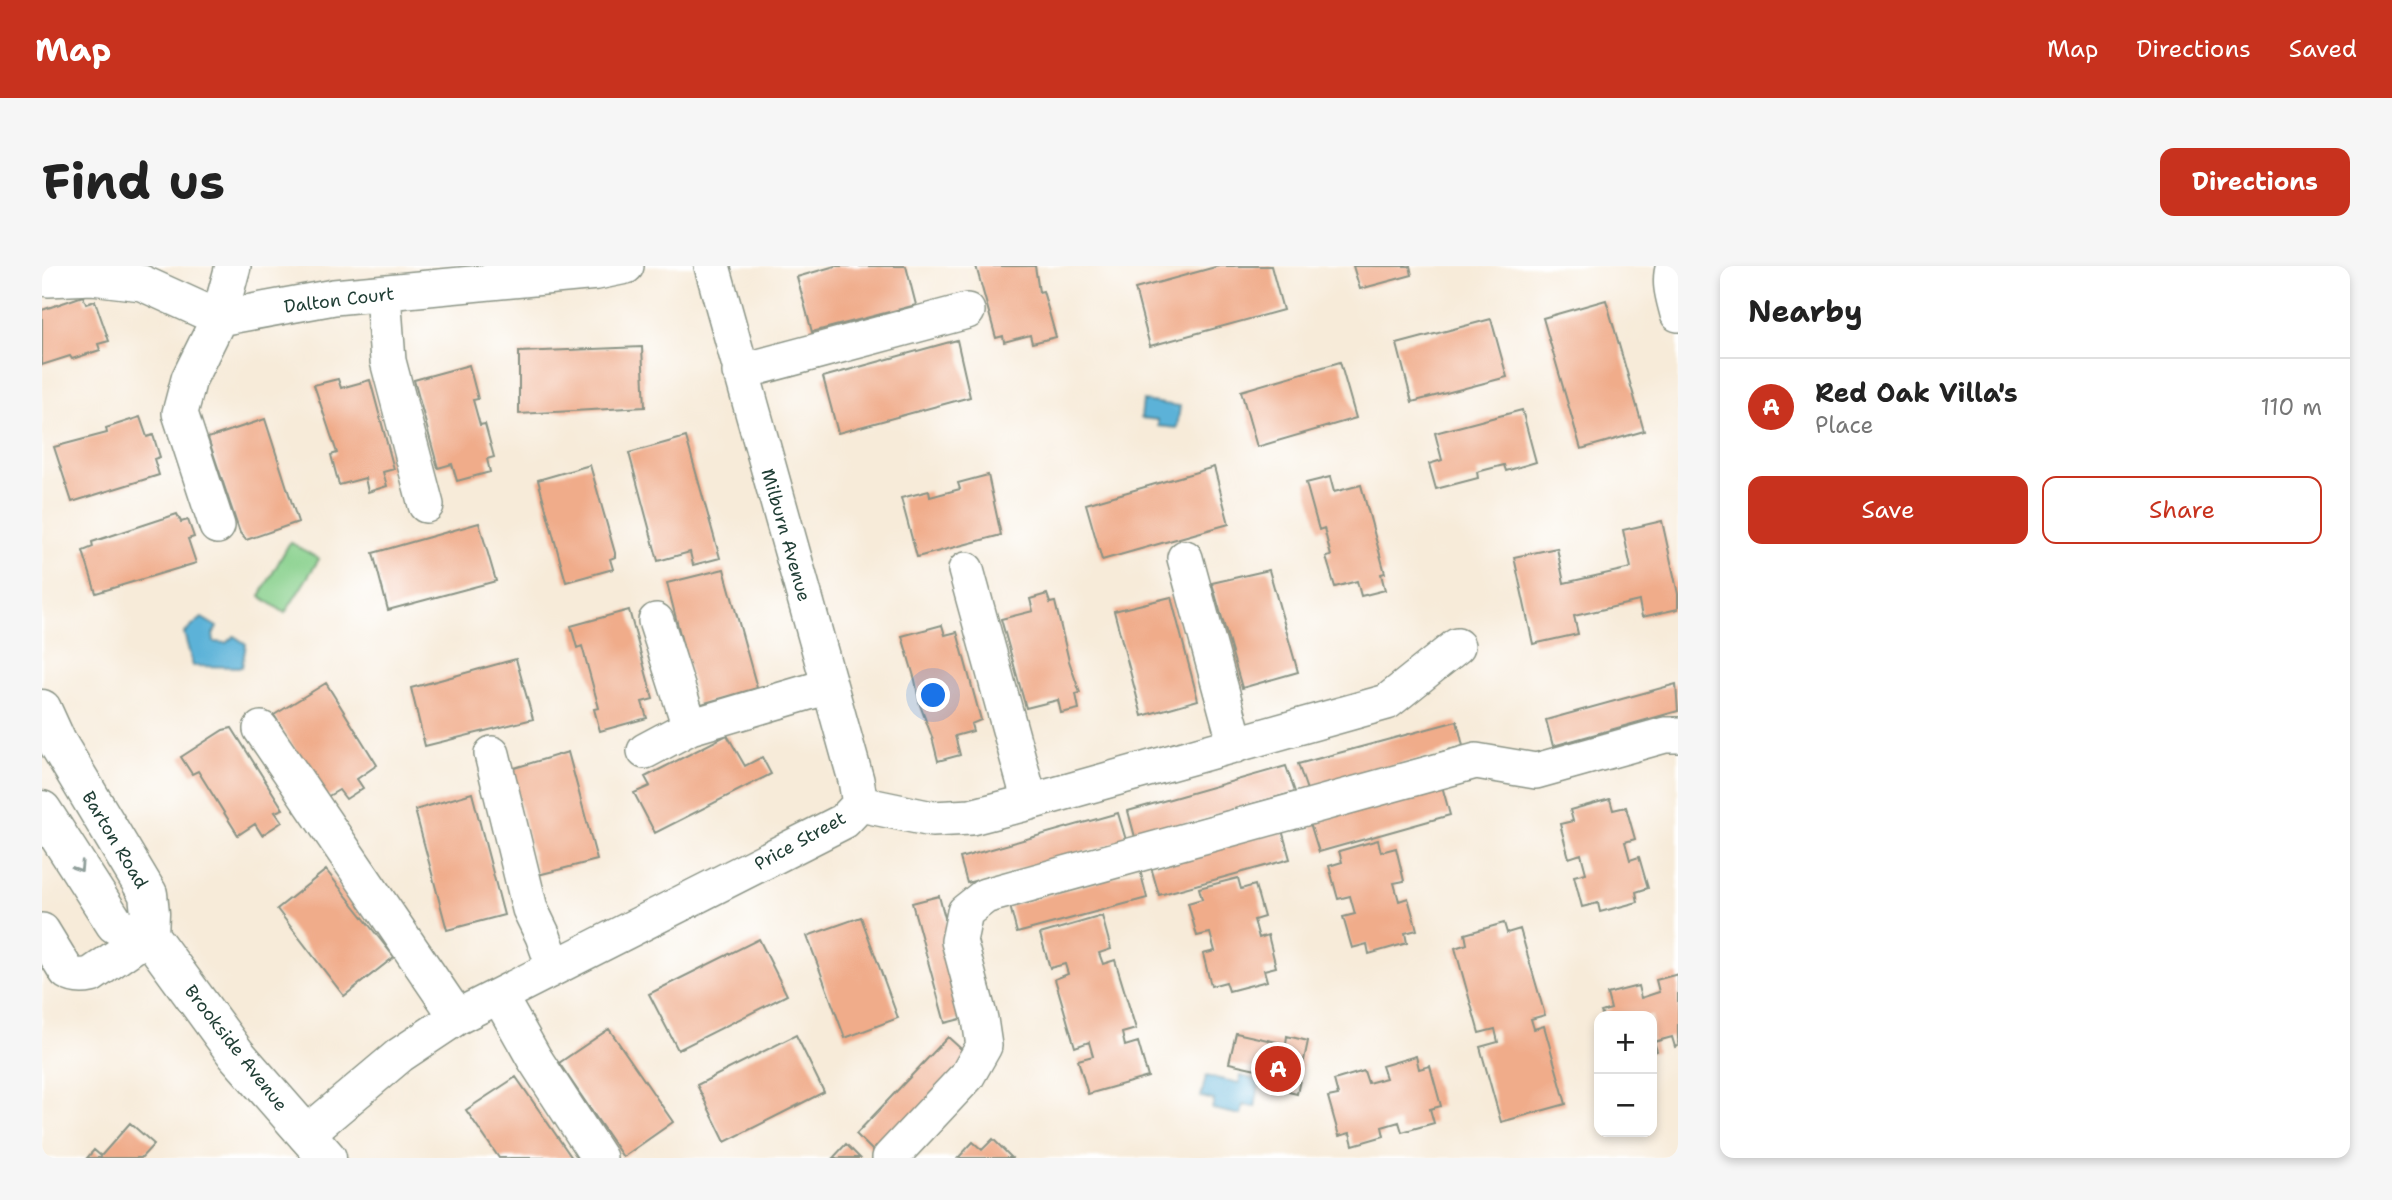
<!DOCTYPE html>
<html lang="en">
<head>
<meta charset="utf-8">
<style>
  body { margin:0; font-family:"Shantell Sans",sans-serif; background:#f6f6f6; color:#222 }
  .controls { position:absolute; right:21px; bottom:21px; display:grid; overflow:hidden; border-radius:14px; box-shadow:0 4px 10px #0003 }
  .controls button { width:63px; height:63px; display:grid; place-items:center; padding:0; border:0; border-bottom:2px solid #e0e0e0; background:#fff; color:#222; font:35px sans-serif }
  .you { position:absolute; left:892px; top:430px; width:24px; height:24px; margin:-18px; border:5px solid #fff; border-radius:50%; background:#1a73e8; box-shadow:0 0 0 10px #1a73e833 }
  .badge { display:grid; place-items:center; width:46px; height:46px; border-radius:50%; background:#c8321e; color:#fff; font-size:23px; font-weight:700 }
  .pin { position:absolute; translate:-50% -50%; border:4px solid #fff; box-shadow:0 2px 7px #0006 }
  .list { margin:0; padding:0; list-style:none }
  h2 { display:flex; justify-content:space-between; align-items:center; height:91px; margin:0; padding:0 28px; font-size:30px }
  h2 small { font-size:23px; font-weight:400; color:#767676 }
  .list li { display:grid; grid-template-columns:46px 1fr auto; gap:21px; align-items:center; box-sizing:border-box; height:98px; padding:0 28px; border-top:2px solid #e0e0e0 }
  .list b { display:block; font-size:26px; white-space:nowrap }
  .list p { margin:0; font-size:23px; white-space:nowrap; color:#767676 }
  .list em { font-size:23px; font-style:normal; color:#767676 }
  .actions { display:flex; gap:14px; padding:21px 28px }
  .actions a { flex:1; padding:16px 0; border:2px solid #c8321e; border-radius:14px; text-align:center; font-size:24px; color:#c8321e }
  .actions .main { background:#c8321e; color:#fff }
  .map { position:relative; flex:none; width:1636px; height:892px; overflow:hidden; border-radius:14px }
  header { display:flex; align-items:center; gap:42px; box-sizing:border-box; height:98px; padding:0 35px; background:#c8321e; color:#fff }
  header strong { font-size:33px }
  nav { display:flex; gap:38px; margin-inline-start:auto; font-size:24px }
  .intro { display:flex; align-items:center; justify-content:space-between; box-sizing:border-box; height:168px; padding:0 42px }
  h1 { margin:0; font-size:49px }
  .button { padding:18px 32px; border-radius:14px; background:#c8321e; color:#fff; font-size:24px; font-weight:700 }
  main { display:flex; gap:42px; padding:0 42px }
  aside { flex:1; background:#fff; border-radius:14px; box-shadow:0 4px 10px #0003 }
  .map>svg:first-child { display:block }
  .green { fill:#88d08c; stroke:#548660; stroke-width:2 }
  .water { fill:#5bb2d8; stroke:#3d7886; stroke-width:2 }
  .building { fill:#f0ac8a }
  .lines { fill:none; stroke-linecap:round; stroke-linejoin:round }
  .minor-casing { stroke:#8b9486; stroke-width:38 }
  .major-casing { stroke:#8b9486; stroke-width:41 }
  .minor { stroke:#fff; stroke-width:35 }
  .major { stroke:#fff; stroke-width:38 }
  .oneway { stroke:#8f9e9a }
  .labels { text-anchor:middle; stroke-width:6; stroke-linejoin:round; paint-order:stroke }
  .street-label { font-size:18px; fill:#1f3d34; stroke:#fff }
</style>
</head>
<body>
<header>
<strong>Map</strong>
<nav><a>Map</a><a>Directions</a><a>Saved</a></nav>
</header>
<div class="intro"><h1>Find us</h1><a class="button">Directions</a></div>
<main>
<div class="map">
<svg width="1636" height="892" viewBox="0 0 1636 892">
  <rect width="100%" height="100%" fill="#fff"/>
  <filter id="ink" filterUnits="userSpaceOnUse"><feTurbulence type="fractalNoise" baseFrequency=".0143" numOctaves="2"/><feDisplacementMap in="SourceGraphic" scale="14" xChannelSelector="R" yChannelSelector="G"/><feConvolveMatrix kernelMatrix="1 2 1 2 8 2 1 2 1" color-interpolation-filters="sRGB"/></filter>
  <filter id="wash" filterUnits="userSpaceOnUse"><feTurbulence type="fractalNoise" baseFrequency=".00686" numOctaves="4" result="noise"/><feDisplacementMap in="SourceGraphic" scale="28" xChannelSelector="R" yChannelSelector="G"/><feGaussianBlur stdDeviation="1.57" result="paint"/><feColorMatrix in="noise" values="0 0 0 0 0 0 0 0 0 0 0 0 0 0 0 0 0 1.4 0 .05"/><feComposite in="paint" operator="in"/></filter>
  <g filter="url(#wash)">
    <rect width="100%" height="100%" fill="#f7ebd9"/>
    <path class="green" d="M248,276L277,293L243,347L218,330Z"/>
    <path class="water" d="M1101,135L1138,140L1135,162L1116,160V154L1099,152Z
      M160,352L175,361L171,368L172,376L184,377L192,370L204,378L200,401L151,400L142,367Z
      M1164,810L1197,817L1199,810L1218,815L1213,841L1201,839L1199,849L1170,843L1172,834L1159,831Z"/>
    <g id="blocks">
      <path class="building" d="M793,0H864L874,39L770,66L755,11Z
        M934,0H993L997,26L1001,25L1014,71L990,77L988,69L962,76L961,70L954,72Z
        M1177,0H1229L1241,44L1108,80L1093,23Z
        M1311,0H1368L1370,9L1318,23Z
        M41,30L44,38L53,35L67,75L56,78L58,84L30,93L28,90L0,99V44Z
        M1564,34L1602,165L1539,183L1501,52Z
        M1449,53L1465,111L1370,136L1355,78Z
        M915,74L928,131L796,167L781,111Z
        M600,81L603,141L477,148V86Z
        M1298,96L1314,152L1215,181L1199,125Z
        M427,99L436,133L431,134L438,159L443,158L452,191L445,193L448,206L415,215L410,198L396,202L372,114Z
        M296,113L299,122L328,114L352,203L341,206L345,220L326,226L323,212L297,219L289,189L295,187L272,119Z
        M1480,144L1494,196L1464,205L1462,199L1435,206L1436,212L1394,223L1387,198L1400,194L1393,167Z
        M98,151L105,171L111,169L118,191L112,193L117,209L30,236L12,181L65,167L64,162Z
        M223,153L256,256L204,274L198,267L166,172Z
        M644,171L678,292L651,299L648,286L616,295L587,187Z
        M548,199L573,287V291L568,293L571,303L524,316L496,214Z
        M1172,201L1187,258L1060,294L1044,238Z
        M946,209L959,269L875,291L859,232L887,225L888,231L918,223L916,217Z
        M1288,211L1292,226L1319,219L1343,307L1339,308L1343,324L1319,330L1315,315L1293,321L1284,291L1289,290L1282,262L1277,264L1264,217Z
        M135,248L139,256L146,254L152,271L146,273L154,297L54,327L41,285L51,281L50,276Z
        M1620,255L1636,328V343L1600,351L1597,335L1532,350L1536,368L1491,378L1472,291L1515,282L1522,317L1589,302L1581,264Z
        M437,257L454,315L346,344L331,287Z
        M682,303L715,422L656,439L625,317Z
        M1227,304L1256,406L1200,422L1170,317Z
        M1005,328L1008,337L1013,336L1027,395L1038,427L1034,428L1037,443L1019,447L1016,434L984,442L959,353L991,345L988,333Z
        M1129,331L1156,434L1100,450L1072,345Z
        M587,344L611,433L600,436L605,452L558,465L552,443L557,442L540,380L535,382L529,360Z
        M900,359L903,369L915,366L939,454L929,458L931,465L913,470L918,489L896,495L890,471L878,439L873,414L860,370Z
        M474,393L491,453L383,480L369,422Z
        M284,417L335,499L315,513L321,522L304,533L297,524L283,532L232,449Z
        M1634,418L1636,445L1511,480L1504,454Z
        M1415,455L1421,480L1265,524L1256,498Z
        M190,462L241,543L233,546L240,556L220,569L213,558L196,569L156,505L150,508L139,491L181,464Z
        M685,469L703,500L720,491L729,508L613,567L592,527L608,520L603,511Z
        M526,486L555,594L496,609L469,503Z
        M1244,500L1253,526L1093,571L1086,545Z
        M1400,520L1408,549L1277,586L1268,557Z
        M430,527L462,649L405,664L373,544Z
        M1568,533L1571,544L1584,541L1593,573L1583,576L1588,594L1597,591L1606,622L1594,626L1596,636L1558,646L1556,637L1540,641L1532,610L1544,607L1539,588L1527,592L1518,558L1531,555L1528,544Z
        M1076,547L1084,574L925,617L918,592Z
        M1240,564L1248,593L1117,629L1109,601Z
        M1336,574L1339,586L1354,582L1362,615L1352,617L1357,635L1366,632L1375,664L1363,667L1365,677L1327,688L1325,678L1310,682L1301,651L1313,648L1308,630L1296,633L1287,600L1300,596L1297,585Z
        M284,604L352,691L302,730L235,643Z
        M1098,604L1105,632L975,667L968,640Z
        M1196,612L1199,623L1213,619L1222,651L1212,654L1217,672L1226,669L1234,701L1222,704L1225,715L1187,725L1184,716L1169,720L1161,688L1173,685L1168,667L1155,670L1146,637L1160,633L1157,622Z
        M897,630L930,750L903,757L870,637Z
        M1060,650L1069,683L1057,687L1061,698L1073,694L1094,763L1080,767L1083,780L1096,776L1106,811L1046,828L1036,794L1051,790L1047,776L1033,781L1013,713L1026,708L1023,698L1008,702L998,668Z
        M819,651L856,752L803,772L765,670Z
        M1462,657L1465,667L1478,663L1503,749L1489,753L1492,763L1502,760L1524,838L1459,856L1438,781L1456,776L1453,763L1437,767L1413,682L1425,678L1423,668Z
        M717,673L745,729L636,784L607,728Z
        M1636,708V780L1633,781L1630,771L1612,776L1615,785L1610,787V750H1561L1559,746L1569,743L1565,728L1596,720L1599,732L1617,726L1614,714Z
        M567,763L631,856L581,891L517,797Z
        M1194,767L1244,778L1245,770L1266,775L1255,828L1234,823L1237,808L1187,797Z
        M754,769L782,826L683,876L655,819Z
        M906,771L928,791L835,889L814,868Z
        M1374,790L1377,803L1388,800L1399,840L1388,843L1392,857L1360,866L1357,856L1340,861L1342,870L1311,879L1308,867L1297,870L1286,831L1296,829L1292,814L1322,805L1326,817L1344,812L1340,800Z
        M474,811L530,892H457L424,844Z
        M88,857L112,878L99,892H45L52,884L59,890Z
        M951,873L970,892H916L931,876L940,884Z
        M804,878L818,892H791Z"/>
    </g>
  </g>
  <g filter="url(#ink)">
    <use href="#blocks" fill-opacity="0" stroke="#8b9486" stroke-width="2"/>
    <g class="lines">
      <g class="minor-casing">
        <path id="minor" d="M1,0L6,13L50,11L100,17L177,52
          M670,0L814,514L818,538
          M1632,0C1626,16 1632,32 1636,48
          M341,28L346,95L384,239
          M177,52L292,31L555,6L584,0
          M698,106L925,45
          M175,260L138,147L147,113L177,52L191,0
          M1143,292L1194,479
          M924,304L988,536
          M614,355L648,461
          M219,463L415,751
          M603,485L648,461L787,420
          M450,488L488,643L501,670L512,701
          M818,538L890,553L929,551L988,536L1345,436L1415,380
          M0,665L25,706C33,711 40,711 49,709L107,669
          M457,730L492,792L557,892
          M263,869L358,789L415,751L802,555L818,538
          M848,892L925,810L942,780L938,753L917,675L923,646L943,630L1434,495L1494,505L1623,469H1636"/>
      </g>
      <g class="major-casing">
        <path id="major" d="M0,443L15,476L106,628L108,647L107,669
          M0,544L73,658L87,666L107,669
          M107,669L194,788L285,892"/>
      </g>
      <use href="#minor" class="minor"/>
      <use href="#major" class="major"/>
    </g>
    <defs><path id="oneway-chevron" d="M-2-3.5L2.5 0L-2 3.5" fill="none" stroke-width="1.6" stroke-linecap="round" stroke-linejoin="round" transform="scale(1.75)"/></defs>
    <use class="oneway" href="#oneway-chevron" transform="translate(37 601) rotate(57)"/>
  </g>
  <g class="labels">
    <g class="street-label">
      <text transform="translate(297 34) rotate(-7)" y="6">Dalton Court</text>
      <text transform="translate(744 269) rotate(74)" y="6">Milburn Avenue</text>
      <text transform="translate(73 574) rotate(59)" y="6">Barton Road</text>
      <text transform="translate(758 575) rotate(-29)" y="6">Price Street</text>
      <text transform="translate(194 782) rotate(52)" y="6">Brookside Avenue</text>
    </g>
  </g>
</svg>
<div class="controls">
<button>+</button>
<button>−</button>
</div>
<div class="you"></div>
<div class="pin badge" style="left:1236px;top:803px">A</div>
</div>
<aside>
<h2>Nearby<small></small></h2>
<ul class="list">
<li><span class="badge">A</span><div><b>Red Oak Villa's</b><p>Place</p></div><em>110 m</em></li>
</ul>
<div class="actions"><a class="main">Save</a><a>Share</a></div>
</aside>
</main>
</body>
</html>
